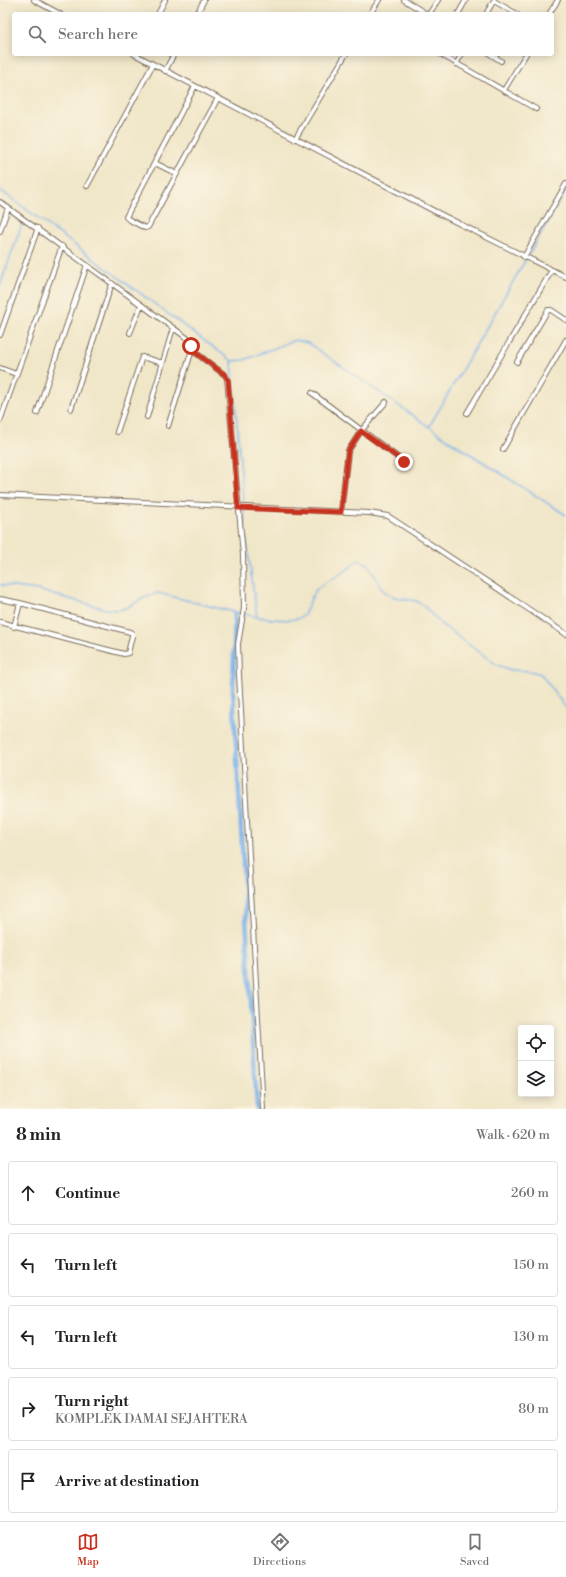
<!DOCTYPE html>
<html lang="en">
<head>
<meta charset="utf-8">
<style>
  body { margin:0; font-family:"Libre Bodoni",serif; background:#f2f2f2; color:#202124 }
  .controls { position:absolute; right:12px; bottom:12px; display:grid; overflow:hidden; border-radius:4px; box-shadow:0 2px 10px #0003 }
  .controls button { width:36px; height:36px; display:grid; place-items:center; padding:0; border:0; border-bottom:1px solid #e0e0e0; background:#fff; color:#202124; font:20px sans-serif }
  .stop { position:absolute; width:12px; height:12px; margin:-9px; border:3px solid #c8321e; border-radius:50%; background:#fff }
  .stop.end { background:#c8321e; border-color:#fff; box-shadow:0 1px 4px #0008 }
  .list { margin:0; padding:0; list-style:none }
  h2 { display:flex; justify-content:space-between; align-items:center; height:52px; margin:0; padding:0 16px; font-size:17px }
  h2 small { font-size:13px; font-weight:400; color:#757577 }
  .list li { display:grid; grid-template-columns:26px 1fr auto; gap:12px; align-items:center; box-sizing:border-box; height:64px; margin:0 8px 8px; padding:0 8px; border:1px solid #e0e0e0; border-radius:4px }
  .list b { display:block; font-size:15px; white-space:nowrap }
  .list p { margin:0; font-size:13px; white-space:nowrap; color:#757577 }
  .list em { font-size:13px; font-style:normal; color:#757577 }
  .icon { flex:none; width:22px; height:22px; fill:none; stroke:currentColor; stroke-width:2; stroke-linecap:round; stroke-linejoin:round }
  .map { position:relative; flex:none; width:566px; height:1109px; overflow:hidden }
  .search { position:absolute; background:#fff; box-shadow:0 2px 10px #0003; left:12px; right:12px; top:12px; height:44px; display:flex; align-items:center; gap:10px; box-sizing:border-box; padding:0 14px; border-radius:4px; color:#757577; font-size:15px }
  .sheet { height:412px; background:#fff }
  nav { display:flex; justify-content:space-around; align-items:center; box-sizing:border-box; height:56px; border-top:1px solid #e0e0e0; background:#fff; font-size:11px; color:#757577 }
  nav a { display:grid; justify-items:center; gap:2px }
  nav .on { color:#c8321e }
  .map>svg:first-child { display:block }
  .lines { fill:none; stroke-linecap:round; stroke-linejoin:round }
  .stream { stroke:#7bb2ea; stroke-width:1.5 }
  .canal { stroke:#7bb2ea; stroke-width:4.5 }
  .street-casing { stroke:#7a6c5a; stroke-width:6 }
  .street { stroke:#fff; stroke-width:4 }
  .route { stroke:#c8321e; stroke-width:5 }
</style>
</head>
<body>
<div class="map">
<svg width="566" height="1109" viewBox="0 0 566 1109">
  <rect width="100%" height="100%" fill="#fcf5e5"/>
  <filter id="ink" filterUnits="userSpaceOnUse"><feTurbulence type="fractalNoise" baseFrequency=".025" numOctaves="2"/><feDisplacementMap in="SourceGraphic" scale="8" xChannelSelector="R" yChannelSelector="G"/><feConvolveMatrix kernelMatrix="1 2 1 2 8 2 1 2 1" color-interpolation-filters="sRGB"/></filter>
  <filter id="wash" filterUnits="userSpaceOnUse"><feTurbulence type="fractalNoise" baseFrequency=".012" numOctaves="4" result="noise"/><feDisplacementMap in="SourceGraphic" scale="16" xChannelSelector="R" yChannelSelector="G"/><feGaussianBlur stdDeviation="0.9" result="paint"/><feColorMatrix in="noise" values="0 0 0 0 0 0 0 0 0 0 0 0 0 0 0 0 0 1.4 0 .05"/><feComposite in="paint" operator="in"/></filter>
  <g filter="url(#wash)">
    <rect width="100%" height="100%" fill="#f0e6c8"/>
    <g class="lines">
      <path class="stream" d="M0,190L232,361L246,536L257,617
        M0,286L23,221
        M232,361L244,360L295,340L308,343L447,439L566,515
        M429,427L566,190
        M0,585L37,590L106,609L117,610L126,608L144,598L157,593C181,598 283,629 301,617C309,611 309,598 316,590C323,582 335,578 344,572C349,569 353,564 358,560L368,564L382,589L388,594L398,598L416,601L423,605L441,624L497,665L511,670L530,671L541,674L566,708"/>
      <path class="canal" d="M235,613L233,689L257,1109"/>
    </g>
  </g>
  <g filter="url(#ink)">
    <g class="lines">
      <g class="street-casing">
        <path id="street" d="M34,0L60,14
          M404,0L427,14
          M494,1L517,14
          M158,14L165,0
          M197,14L204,0
          M370,14L379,0
          M429,14L438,0
          M458,14L466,0
          M486,14L494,0
          M549,14L558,0
          M134,54L438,213L566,277
          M440,54L536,109
          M490,54L501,61
          M456,64L462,54
          M165,71L174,54
          M195,86L126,217L128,219L145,228L148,227L218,98
          M504,90L526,54
          M295,139L346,54
          M155,163L177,174
          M87,186L153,64
          M0,202L187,338L192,350L225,375L227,378L243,555L244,608L238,644L239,675L263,1109
          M0,231L8,208
          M524,257L566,184
          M130,333L141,305
          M0,335L38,228
          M517,362L548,310H551L566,320
          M0,368L16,374
          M312,393L404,462
          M71,409L112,283
          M37,413L87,265
          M467,413L552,270
          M147,417L173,328
          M0,421L62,246
          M168,426L192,350
          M117,432L142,357L163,363
          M503,449L566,340
          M0,495L369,513L388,516L566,634
          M341,512L348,451L361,431L386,402
          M0,599L20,603L14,627
          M0,622L124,654L128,653L132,636V633L130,632L20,603"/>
      </g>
      <use href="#street" class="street"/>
    </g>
  </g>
  <g class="lines" filter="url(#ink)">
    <path class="route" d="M191,346L192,350L225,375L228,380L238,508L341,512L348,451L361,431L404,462"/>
  </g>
</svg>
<div class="controls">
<button><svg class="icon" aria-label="locate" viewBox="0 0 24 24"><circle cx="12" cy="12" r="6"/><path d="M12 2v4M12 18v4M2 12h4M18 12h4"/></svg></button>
<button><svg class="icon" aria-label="layers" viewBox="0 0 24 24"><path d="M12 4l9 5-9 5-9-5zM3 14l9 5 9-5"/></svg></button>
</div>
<div class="stop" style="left:191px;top:346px"></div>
<div class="stop end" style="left:404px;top:462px"></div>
<div class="search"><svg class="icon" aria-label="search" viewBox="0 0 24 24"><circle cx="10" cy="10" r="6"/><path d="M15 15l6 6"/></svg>Search here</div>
</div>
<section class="sheet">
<h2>8 min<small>Walk · 620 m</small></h2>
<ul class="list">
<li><svg class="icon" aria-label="ahead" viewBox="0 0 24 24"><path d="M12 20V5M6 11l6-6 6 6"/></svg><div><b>Continue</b></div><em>260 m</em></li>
<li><svg class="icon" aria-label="left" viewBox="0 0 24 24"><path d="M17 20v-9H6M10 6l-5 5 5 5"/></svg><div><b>Turn left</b></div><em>150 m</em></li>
<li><svg class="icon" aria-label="left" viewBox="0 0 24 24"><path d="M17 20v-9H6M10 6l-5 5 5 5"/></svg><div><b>Turn left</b></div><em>130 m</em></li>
<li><svg class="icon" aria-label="right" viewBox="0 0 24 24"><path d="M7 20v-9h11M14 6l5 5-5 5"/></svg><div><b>Turn right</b><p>KOMPLEK DAMAI SEJAHTERA</p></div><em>80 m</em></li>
<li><svg class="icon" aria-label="arrive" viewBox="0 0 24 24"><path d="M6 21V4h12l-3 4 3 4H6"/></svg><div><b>Arrive at destination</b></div></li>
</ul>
</section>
<nav>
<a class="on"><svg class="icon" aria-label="map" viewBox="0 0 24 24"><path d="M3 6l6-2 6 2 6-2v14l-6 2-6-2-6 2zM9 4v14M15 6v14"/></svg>Map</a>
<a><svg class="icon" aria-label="directions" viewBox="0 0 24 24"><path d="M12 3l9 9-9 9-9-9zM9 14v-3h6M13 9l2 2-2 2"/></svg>Directions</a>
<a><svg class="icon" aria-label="saved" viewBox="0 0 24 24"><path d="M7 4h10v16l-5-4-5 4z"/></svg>Saved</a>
</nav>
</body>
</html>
